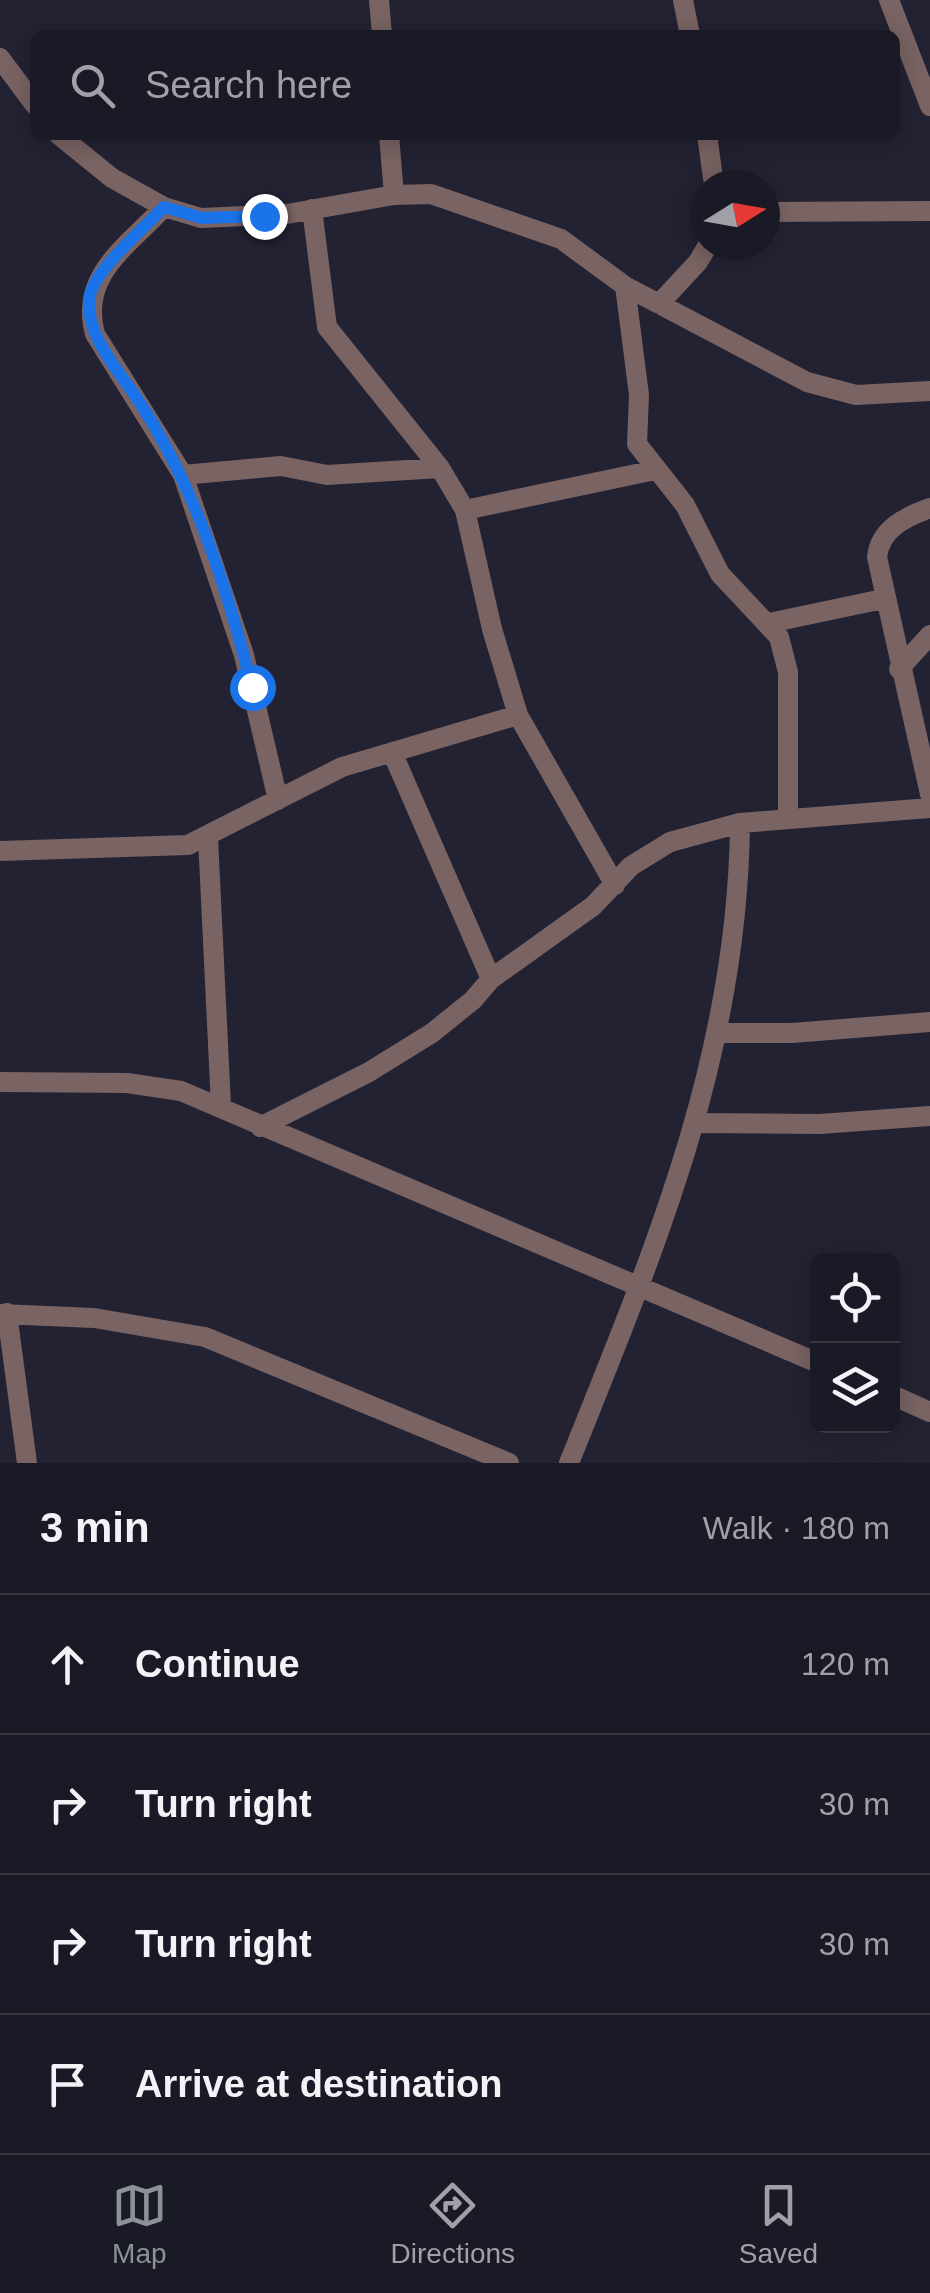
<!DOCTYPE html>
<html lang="en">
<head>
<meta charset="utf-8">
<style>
  body { margin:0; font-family:Arial,sans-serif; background:#23232e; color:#f1f3f6 }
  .controls { position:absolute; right:30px; bottom:30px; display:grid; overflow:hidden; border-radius:15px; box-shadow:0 5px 25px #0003 }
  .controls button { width:90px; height:90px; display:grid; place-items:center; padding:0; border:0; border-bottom:2px solid #383843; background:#1a1a26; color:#f1f3f6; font:50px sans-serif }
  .compass { position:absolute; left:690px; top:170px; width:90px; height:90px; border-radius:50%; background:#1a1a26; box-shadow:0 5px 25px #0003; rotate:79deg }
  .stop { position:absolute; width:30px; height:30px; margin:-22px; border:8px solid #1a73e8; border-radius:50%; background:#fff }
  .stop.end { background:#1a73e8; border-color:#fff; box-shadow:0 2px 10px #0008 }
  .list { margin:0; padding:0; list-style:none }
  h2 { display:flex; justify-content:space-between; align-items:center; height:130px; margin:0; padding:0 40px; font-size:42px }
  h2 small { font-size:32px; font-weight:400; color:#9fa1a7 }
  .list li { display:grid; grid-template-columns:65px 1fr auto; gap:30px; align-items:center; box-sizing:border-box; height:140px; padding:0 40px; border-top:2px solid #383843 }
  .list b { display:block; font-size:38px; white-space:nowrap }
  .list em { font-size:32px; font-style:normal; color:#9fa1a7 }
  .icon { flex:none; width:55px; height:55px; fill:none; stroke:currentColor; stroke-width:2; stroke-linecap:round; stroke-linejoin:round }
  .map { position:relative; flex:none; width:930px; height:1463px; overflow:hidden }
  .search { position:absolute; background:#1a1a26; box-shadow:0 5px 25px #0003; left:30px; right:30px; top:30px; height:110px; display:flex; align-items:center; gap:25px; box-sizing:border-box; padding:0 35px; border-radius:15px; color:#9fa1a7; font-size:38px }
  .sheet { height:690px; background:#1a1a26 }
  nav { display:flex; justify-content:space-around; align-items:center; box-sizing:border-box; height:140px; border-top:2px solid #383843; background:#1a1a26; font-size:28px; color:#9fa1a7 }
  nav a { display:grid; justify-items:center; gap:5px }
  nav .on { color:#8c9099 }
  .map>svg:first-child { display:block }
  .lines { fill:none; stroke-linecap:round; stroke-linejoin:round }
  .minor { stroke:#796363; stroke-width:20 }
  .route { stroke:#1a73e8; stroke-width:12 }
</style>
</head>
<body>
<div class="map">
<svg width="930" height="1463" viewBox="0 0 930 1463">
  <rect width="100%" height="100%" fill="#232233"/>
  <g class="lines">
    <path class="minor" d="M379,0L382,35
      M683,0L690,35
      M889,0L930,106
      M0,58L35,105
      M59,135L112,178L164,207L201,218L287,214L394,195L431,194L561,239L625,286L807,382L856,395L930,391
      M389,135L394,195
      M707,135L714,185
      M164,207C127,247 79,275 95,334L183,475L244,655L278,800
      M312,209L327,327L440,468L465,510L492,629L518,715L615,885
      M765,212L930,211
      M625,286L639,395L637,444L685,505L720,574L779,637L788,672V818
      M659,304L698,262L708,245
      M183,475L281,466L327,475L440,468
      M930,508C905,517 880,529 877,557L930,794
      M465,510L655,470
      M769,623L883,599
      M899,669L930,635
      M392,752L491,979
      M208,838L221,1106
      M0,851L188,845L342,767L518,715
      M720,1033H792L930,1022
      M0,1082L127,1083L181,1091L818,1363
      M696,1123L820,1124L930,1116
      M260,1127L369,1072L432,1033L473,1000L491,979L593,906L631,866L670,842L740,823L930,808
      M7,1313L27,1463
      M0,1314L94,1318L205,1337L509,1463
      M892,1395L930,1412
      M569,1463C654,1251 738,1055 740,823"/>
  </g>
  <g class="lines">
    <path class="route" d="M252,687C227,588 196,489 140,403C121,373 82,333 90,295C96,269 144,228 164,207L202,218L264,216"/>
  </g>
</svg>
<div class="controls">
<button><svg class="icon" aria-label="locate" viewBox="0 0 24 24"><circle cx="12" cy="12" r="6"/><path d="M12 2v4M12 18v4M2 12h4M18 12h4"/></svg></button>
<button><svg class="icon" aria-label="layers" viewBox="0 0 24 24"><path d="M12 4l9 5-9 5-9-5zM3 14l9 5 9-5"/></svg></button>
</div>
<svg class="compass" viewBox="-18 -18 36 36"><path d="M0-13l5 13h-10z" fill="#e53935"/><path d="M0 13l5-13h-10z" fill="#9fa1a7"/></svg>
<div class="stop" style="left:252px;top:687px"></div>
<div class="stop end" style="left:264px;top:216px"></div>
<div class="search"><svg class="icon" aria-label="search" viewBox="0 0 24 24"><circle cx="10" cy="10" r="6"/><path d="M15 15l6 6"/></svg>Search here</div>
</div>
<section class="sheet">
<h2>3 min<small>Walk · 180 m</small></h2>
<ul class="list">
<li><svg class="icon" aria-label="ahead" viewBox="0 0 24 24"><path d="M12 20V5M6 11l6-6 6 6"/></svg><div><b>Continue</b></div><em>120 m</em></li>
<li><svg class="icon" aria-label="right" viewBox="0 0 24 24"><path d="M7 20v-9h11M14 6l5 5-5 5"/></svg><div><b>Turn right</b></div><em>30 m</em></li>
<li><svg class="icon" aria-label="right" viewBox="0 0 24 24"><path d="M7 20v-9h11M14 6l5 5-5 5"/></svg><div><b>Turn right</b></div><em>30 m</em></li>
<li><svg class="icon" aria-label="arrive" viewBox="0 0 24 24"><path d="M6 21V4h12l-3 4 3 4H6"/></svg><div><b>Arrive at destination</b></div></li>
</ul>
</section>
<nav>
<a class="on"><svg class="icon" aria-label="map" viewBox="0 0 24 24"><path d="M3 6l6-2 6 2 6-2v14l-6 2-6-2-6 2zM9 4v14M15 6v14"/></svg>Map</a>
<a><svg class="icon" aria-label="directions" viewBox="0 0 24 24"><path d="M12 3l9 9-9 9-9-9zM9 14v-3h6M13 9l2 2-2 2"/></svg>Directions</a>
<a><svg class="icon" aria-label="saved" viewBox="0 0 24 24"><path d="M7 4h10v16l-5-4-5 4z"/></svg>Saved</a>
</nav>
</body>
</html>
